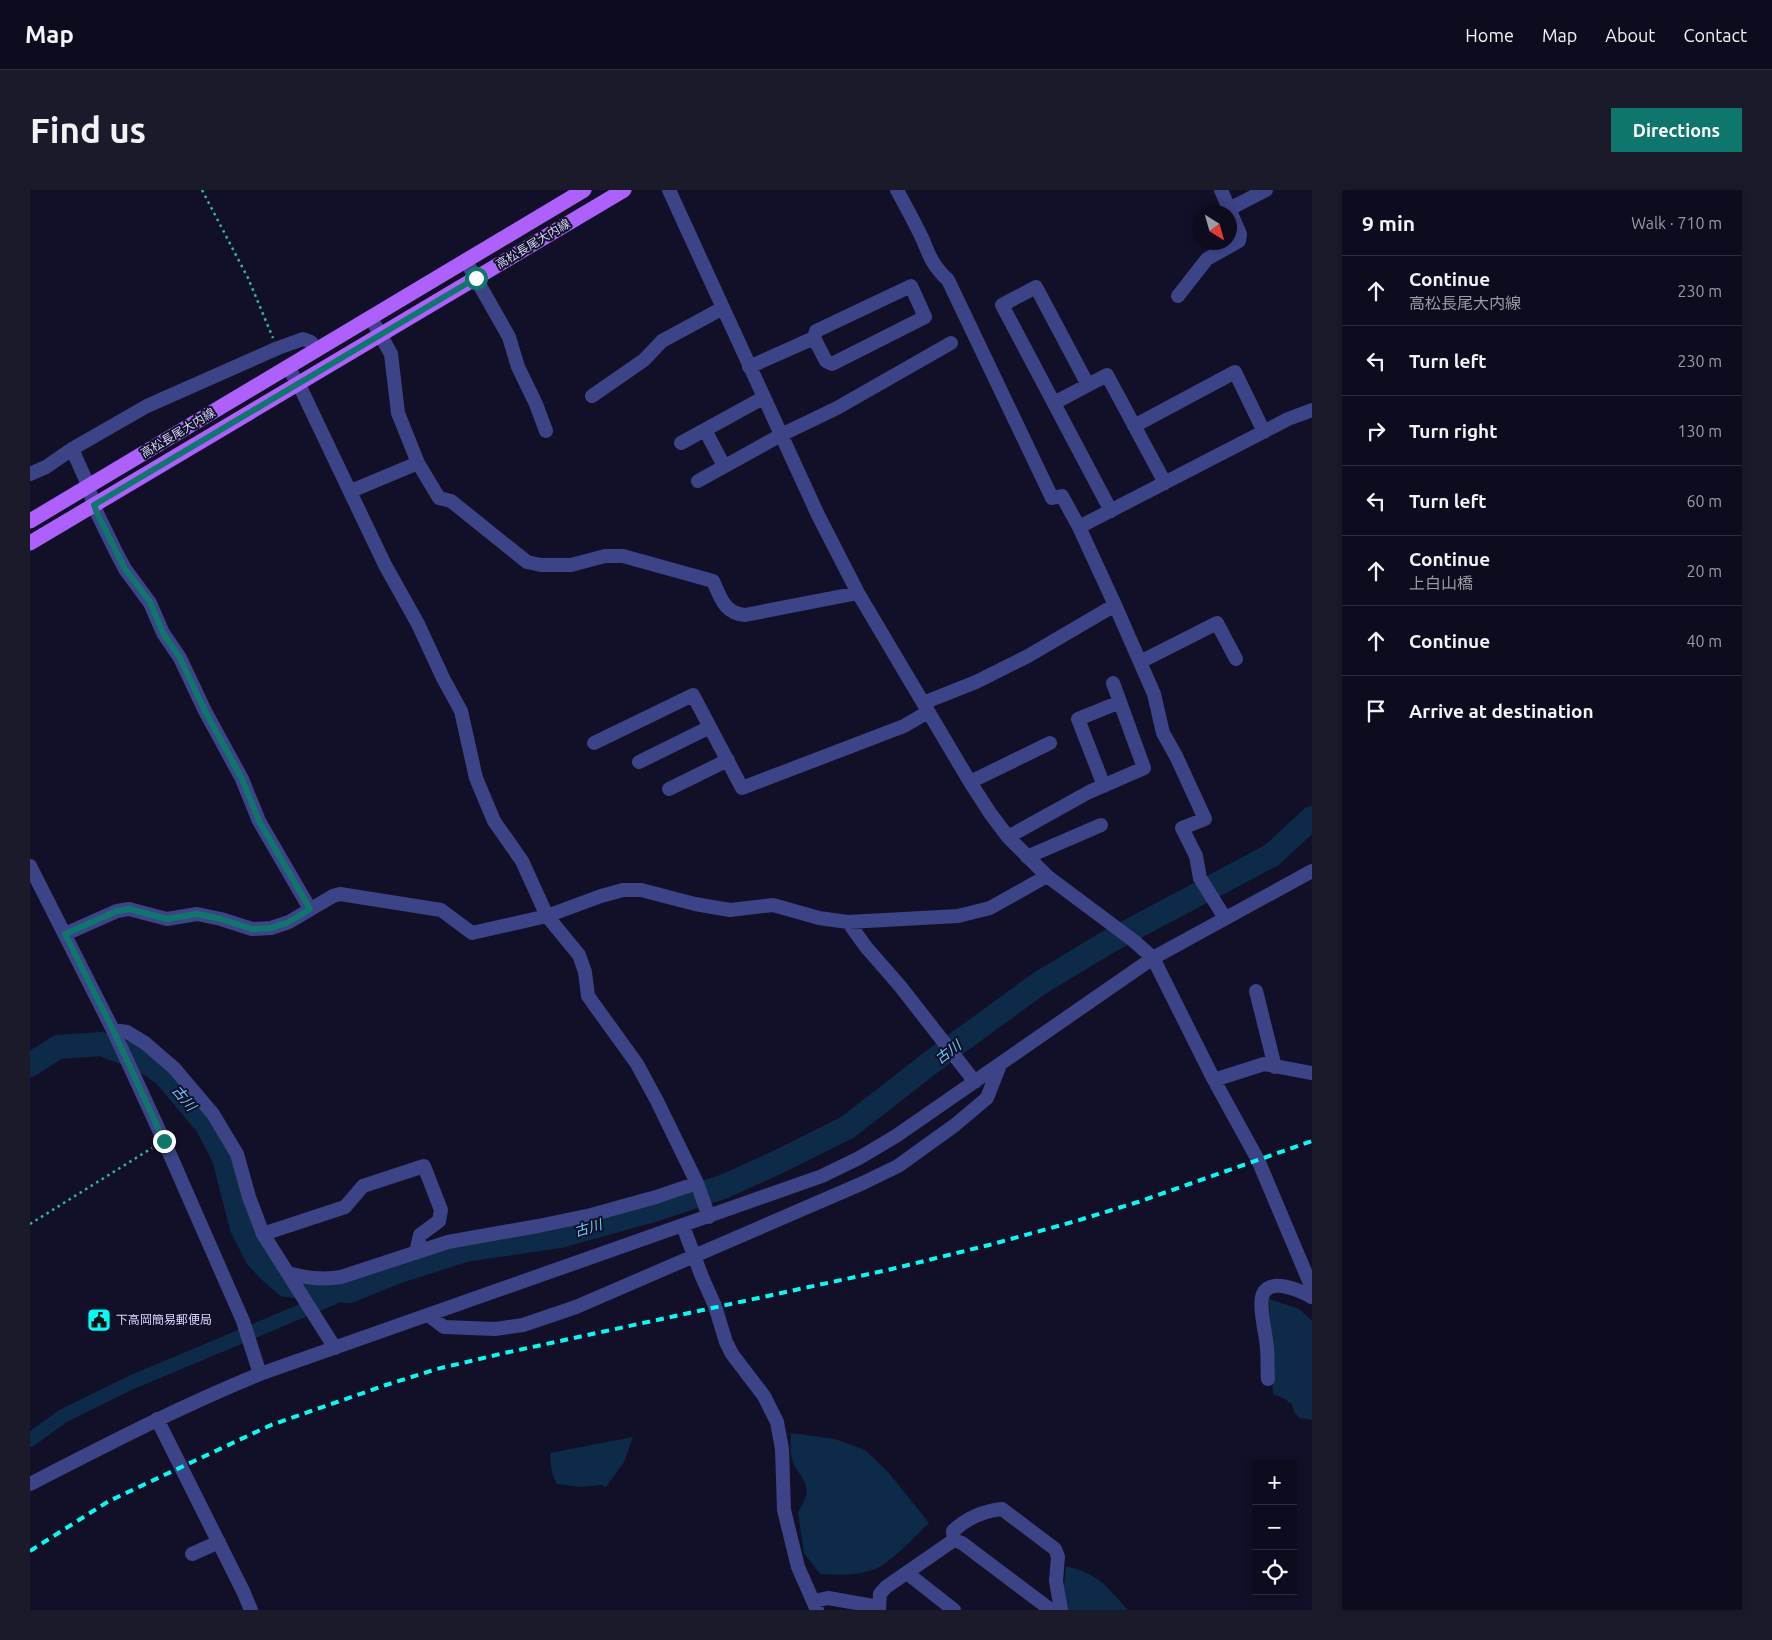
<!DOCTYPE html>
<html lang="en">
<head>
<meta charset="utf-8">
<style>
  body { margin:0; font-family:Ubuntu,"Noto Sans JP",sans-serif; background:#1b1a2b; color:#f1f3f6 }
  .controls { position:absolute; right:15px; bottom:15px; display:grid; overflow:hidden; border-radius:0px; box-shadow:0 2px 8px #0003 }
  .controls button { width:45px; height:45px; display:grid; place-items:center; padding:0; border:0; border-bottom:1px solid #2d2c3c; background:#0d0c1e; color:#f1f3f6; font:25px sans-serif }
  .compass { position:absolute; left:1162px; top:15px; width:45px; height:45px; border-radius:50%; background:#0d0c1e; box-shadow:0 2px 8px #0003; rotate:143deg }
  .stop { position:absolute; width:15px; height:15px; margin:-11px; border:4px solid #0f766e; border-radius:50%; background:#fff }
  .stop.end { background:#0f766e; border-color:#fff; box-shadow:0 1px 5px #0008 }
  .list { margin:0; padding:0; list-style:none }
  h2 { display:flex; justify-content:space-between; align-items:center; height:65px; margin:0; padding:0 20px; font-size:21px }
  h2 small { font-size:16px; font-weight:400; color:#9a9ba4 }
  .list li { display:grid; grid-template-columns:32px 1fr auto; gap:15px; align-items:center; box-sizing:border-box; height:70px; padding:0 20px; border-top:1px solid #2d2c3c }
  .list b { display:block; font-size:19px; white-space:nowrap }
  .list p { margin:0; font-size:16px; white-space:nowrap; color:#9a9ba4 }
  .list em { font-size:16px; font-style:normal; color:#9a9ba4 }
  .icon { flex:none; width:28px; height:28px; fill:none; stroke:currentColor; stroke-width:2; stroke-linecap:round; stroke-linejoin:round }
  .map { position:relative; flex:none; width:1282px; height:1420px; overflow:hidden; border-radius:0px }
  header { display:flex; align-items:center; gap:30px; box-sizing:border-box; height:70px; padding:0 25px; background:#0d0c1e; border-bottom:1px solid #2d2c3c }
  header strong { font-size:24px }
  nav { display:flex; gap:28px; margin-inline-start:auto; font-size:18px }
  .intro { display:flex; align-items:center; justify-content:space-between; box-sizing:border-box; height:120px; padding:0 30px }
  h1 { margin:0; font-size:35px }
  .button { padding:12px 22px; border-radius:0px; background:#0f766e; color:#fff; font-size:18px; font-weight:700 }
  main { display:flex; gap:30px; padding:0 30px }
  aside { flex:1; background:#0d0c1e; border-radius:0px; box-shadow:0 2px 8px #0003 }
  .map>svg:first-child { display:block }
  .water { fill:#0d2b49 }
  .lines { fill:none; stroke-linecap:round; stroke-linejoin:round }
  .canal { stroke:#0d2b49; stroke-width:14 }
  .river { stroke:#0d2b49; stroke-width:24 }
  .path { stroke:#32b89e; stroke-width:2.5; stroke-dasharray:2.5 4; stroke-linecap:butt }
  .minor { stroke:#3c4386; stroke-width:14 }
  .major { stroke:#ad60fc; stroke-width:15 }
  .rail { stroke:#07fbf2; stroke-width:4; stroke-dasharray:8 6; stroke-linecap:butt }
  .route { stroke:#0f766e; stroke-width:6 }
  .labels { text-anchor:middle; stroke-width:4; stroke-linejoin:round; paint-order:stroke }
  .street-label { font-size:12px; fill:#d7d8fe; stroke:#111028 }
  .poi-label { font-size:12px; fill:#d7d8fe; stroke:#111028; text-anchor:start }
  .water-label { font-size:14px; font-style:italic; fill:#67ccfc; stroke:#111028 }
</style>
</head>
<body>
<header>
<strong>Map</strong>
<nav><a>Home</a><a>Map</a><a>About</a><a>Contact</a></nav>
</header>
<div class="intro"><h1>Find us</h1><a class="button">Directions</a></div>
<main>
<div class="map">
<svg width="1282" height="1420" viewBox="0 0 1282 1420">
  <rect width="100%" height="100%" fill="#111028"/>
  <path class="water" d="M1239,1109L1269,1119L1282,1131V1230L1270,1228L1264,1222L1262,1214L1253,1208L1243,1204Z
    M761,1243L805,1249L835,1260L858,1282L899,1333C886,1345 861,1373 845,1379C827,1386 808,1385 790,1384L774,1363L768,1322C789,1290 766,1291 761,1264C760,1257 761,1250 761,1243Z
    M603,1247L594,1272L576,1297L572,1295L550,1297L527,1294C521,1285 521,1273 520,1263Z
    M1036,1376C1070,1385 1075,1395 1098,1420H1037L1034,1396Z"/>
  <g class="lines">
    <path class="canal" d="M0,1250L33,1226L100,1193L319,1101"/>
    <path class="river" d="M0,875L28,857L71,854L112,869L134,884L177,935L194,968L212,1038L227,1067L239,1080L256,1095L319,1101L366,1082L435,1060L530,1046L620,1021L695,996L748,972L818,937L900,873L1010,793L1078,752L1242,665L1282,628"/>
    <path class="path" d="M172,0L218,88L243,148
      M0,1034L122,958"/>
    <path class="minor" d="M639,0L788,325L828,403L940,592L960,623L978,647L1017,686L1104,751L1123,768L1184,890L1228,970L1282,1098L1281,1107
      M867,0C876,17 885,33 893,50C900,68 904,77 918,90L1022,308L1032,306L1049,337L1085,415L1124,504L1133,543L1146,566L1175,629L1152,638L1166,666L1170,688L1195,728
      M1199,19L1236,0
      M436,71L479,147L488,177L506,214L516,241
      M1148,106L1177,69L1209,51L1210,44L1191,0
      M258,177L272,201L355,375L388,434L413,488L431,521L446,588L464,631L492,671L517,726L549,765L555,782L558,806L607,874L627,911L667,993L679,1027
      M719,177L784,148L786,141L881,96L895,127L802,174L796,171L784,148
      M1058,195L1006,97L972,115L1081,321
      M562,206L614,170L632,151L693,118
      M1024,213L1077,185L1135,293
      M1104,236L1205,182L1234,242
      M675,240L694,276
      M651,253L733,208
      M42,259L55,288L67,323L86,362L95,379L120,413L133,443L150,468L175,521L212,589L229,631L280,719
      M388,273L409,308L421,311L497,372L511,375H541L575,366H593L683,391C691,408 694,423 715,425L828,403
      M0,284L16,277L42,259L117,216L248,158L273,149L281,152L286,160
      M668,291L751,245L807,218L921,153
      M321,301L388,273L368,223L361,164L341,128
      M1049,337L1258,229L1282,220
      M1110,472L1187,433L1206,469
      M893,513L946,492L998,466L1085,415
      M564,553L663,505L712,598L874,536L898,522
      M609,572L680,537
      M940,592L1020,553
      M1074,596L1048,529L1090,512
      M639,599L698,570
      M978,647L1059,602L1114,578L1083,493
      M997,667L1071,635
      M0,676L83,840L134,951L213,1131L230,1184
      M818,732L836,757L870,796L945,892
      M35,744L87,721L99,719L137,729L167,724L191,729L222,739L241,738L259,732L303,706L310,704L411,720L442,743L517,726L571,706L593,700H611L665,714L700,720L743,715L789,728L818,732L928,726L960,718L1017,686
      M1226,801L1245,877
      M83,840L97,842L115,853L144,878L183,924L207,964L219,1007L233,1044L305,1158
      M1184,890L1234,874L1282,883
      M653,1036L672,1087L685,1116L696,1152L702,1164L734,1206L747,1232L752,1259L754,1320L768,1377L787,1420
      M233,1044L315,1017L333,996L394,976L411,1020L409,1031L390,1045L386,1062
      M258,1083C277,1088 291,1090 311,1087L418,1052L508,1036L561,1025L626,1007L667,993
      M398,1125L414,1137L465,1139L493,1135L546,1117L833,993L868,976L925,935L957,908L970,875
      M1238,1189C1237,1178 1238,1168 1237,1158C1236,1144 1228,1115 1233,1104C1241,1087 1271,1101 1282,1107
      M127,1229L213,1401L221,1420
      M0,1294C76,1255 151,1216 230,1184L792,986L829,968L866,946L1123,768L1282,681
      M924,1350L932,1353L1021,1420
      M162,1364L189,1352
      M877,1383L924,1420
      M784,1411L798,1408L849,1417
      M849,1420L850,1404L856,1397L924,1350L923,1341C937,1328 952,1321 972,1319L1025,1359L1028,1367L1026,1391L1031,1420"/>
    <path class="major" d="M0,331L554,0
      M0,353L594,0"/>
    <path class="rail" d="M0,1361L79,1311L241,1235L356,1195L407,1179L470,1164L862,1079L959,1055L1046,1031L1108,1012L1282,951"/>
  </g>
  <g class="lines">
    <path class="route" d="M134,951L83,840L35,744L87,721L100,719L137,729L167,724L191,729L222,739L241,738L259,732L280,719L229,631L212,589L175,521L150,468L133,443L120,412L95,379L67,323L64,315L446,88"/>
  </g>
  <defs>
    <g id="civic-square" transform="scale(1.25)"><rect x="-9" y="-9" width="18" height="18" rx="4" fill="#07fbf2" stroke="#111028"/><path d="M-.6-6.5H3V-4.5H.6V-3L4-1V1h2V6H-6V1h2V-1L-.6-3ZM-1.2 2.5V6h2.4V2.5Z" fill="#111"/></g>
  </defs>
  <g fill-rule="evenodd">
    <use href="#civic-square" x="69" y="1130"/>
  </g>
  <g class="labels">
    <g class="street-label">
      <text transform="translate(503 54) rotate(-31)" y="4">高松長尾大内線</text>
      <text transform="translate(148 243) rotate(-31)" y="4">高松長尾大内線</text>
    </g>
    <g class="poi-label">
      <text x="86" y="1134">下高岡簡易郵便局</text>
    </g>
    <g class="water-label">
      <text transform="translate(918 862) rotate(-37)" y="5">古川</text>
      <text transform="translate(154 908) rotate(50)" y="5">古川</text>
      <text transform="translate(558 1038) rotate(-17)" y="5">古川</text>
    </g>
  </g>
</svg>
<div class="controls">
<button>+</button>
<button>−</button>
<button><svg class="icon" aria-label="locate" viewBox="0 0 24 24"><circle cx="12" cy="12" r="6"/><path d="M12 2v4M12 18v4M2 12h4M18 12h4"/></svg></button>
</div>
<svg class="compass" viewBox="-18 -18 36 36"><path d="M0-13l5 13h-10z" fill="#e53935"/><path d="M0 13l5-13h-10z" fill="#9a9ba4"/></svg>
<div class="stop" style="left:446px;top:88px"></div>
<div class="stop end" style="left:134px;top:951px"></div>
</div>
<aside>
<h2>9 min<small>Walk · 710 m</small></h2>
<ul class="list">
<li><svg class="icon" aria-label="ahead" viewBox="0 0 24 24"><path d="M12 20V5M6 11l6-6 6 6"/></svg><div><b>Continue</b><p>高松長尾大内線</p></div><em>230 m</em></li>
<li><svg class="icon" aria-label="left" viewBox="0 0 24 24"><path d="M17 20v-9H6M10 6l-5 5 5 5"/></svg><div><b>Turn left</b></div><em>230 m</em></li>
<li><svg class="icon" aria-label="right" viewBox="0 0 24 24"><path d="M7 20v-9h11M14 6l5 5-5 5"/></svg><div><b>Turn right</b></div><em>130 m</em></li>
<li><svg class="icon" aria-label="left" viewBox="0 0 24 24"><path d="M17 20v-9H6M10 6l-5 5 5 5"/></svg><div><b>Turn left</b></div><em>60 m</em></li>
<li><svg class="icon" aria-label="ahead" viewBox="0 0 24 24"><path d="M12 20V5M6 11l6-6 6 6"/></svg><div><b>Continue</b><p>上白山橋</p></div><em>20 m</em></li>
<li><svg class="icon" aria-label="ahead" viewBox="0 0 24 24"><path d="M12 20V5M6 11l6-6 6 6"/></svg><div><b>Continue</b></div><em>40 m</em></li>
<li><svg class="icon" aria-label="arrive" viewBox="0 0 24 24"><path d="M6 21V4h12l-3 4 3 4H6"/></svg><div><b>Arrive at destination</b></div></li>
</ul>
</aside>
</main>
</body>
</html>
